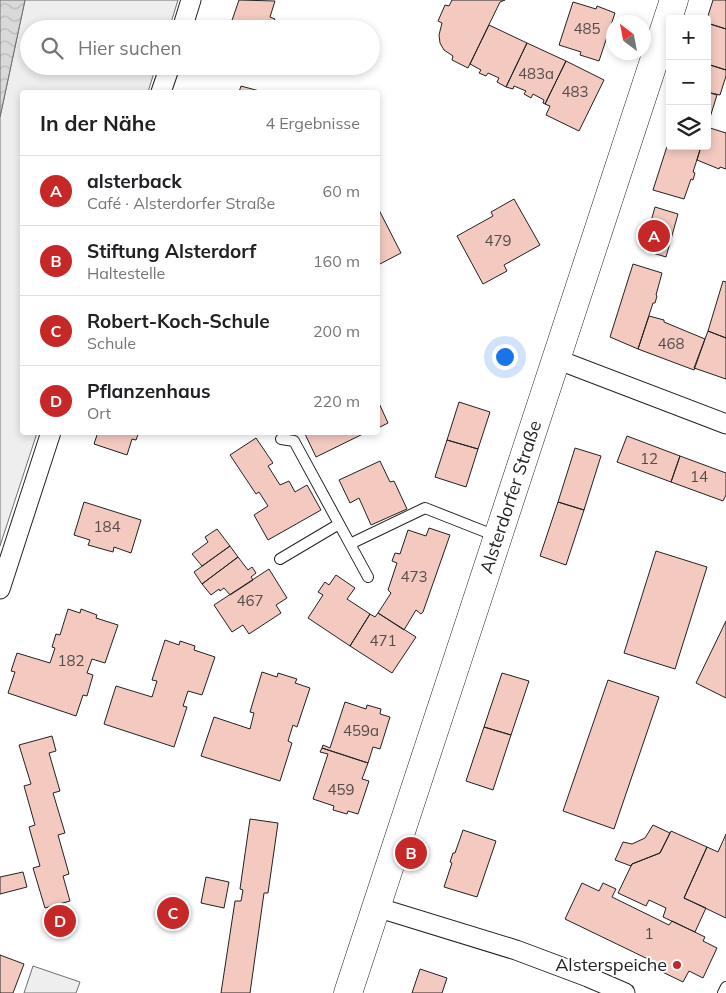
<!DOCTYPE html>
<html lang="de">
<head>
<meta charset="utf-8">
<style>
  body { margin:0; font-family:Mulish,sans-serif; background:#f6f6f6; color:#202124 }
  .controls { position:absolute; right:15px; top:15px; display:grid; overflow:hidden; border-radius:5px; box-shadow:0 2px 8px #0003 }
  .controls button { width:45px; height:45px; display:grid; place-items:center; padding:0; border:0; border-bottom:1px solid #e0e0e0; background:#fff; color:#202124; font:25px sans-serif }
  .compass { position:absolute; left:606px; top:15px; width:45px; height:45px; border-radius:50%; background:#fff; box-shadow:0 2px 8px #0003; rotate:328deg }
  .you { position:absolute; left:504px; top:356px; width:18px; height:18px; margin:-12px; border:4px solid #fff; border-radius:50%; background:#1a73e8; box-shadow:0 0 0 8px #1a73e833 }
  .badge { display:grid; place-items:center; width:32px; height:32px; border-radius:50%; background:#c62828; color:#fff; font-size:16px; font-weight:700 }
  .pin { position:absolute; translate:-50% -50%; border:2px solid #fff; box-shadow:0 1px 5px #0006 }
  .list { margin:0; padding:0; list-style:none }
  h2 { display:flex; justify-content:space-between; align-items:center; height:65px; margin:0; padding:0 20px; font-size:21px }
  h2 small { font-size:16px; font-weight:400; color:#757577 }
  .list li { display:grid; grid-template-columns:32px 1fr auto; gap:15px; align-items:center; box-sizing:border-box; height:70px; padding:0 20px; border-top:1px solid #e0e0e0 }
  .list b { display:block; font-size:19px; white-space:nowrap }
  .list p { margin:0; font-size:16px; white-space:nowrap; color:#757577 }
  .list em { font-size:16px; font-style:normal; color:#757577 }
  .icon { flex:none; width:28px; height:28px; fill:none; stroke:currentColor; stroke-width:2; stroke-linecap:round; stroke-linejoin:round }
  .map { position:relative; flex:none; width:726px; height:993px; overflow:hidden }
  .search { position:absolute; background:#fff; box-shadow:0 2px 8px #0003; left:20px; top:20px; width:360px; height:55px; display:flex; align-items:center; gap:12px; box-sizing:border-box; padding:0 18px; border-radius:28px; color:#757577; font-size:19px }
  .panel { position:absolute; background:#fff; box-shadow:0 2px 8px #0003; left:20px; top:90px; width:360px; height:345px; border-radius:5px }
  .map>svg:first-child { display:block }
  .park { fill:#eee; stroke:#6f6f6f }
  .water { fill:url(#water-waves); stroke:#6f6f6f }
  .building { fill:#f3c9c0; stroke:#222 }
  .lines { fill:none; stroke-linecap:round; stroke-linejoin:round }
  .lane-casing { stroke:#222; stroke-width:12 }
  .street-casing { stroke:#222; stroke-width:21 }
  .secondary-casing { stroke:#222; stroke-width:29 }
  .lane { stroke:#fff; stroke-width:10 }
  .street { stroke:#fff; stroke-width:19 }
  .secondary { stroke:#fff; stroke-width:28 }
  .poi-dot { fill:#c62828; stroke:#fff; stroke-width:2 }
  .labels { text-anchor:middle; stroke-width:4; stroke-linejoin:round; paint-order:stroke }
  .number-label { font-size:15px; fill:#564c4a }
  .street-label { font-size:18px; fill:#222; stroke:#fff }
  .poi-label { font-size:18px; fill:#222; stroke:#fff; text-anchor:end }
</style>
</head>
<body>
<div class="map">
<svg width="726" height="993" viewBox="0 0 726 993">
  <defs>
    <pattern id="water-waves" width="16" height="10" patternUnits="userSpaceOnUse" patternTransform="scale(1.25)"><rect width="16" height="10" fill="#d9d9d9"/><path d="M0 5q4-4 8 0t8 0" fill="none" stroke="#bababa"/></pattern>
  </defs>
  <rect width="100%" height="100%" fill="#fff"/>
  <path class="park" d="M25,0H178L169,29H29V66H156L148,92H22V432L37,433L0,546V117Z
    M33,966L80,982L76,993H24Z"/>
  <path class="water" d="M0,0H25L0,117Z"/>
  <path class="building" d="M239,0L275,1L270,17L275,19L271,29H229Z
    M452,0H505L500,2L468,68L452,60L453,56L444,50L440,43L439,35L442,23L438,21L445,5L449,6Z
    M713,0H726V29L707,23V19Z
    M573,2L596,9L597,6L615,13L599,61L580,55L581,52L559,45Z
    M707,23L726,29V70L707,64Z
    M489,25L527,43L506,87L497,82L499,78L488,73L486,76L479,73L481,70L470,64Z
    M527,43L566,61L545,104L543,103L544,100L533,94L531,98L524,94L526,91L514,86L513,89L506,87Z
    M566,61L604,80L579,131L546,115L550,106L545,104Z
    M707,64L726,70V76L720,95L707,92Z
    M241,86L263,92H239Z
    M707,92L717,95L707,127Z
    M707,127L726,133V169L720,167L719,169L697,160L701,146H707Z
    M670,137V146L701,147L693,172L695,173L693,180L691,179L684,199L653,190Z
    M514,199L540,245L504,265L507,271L483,284L457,236L493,216L491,212Z
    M655,207L678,214L666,257L643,250Z
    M378,208L401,253L378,265Z
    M633,264L662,273L656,295L657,296L655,303H653L638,349L610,337Z
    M723,281L726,282V338L708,331Z
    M649,316L664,320V322L705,339L694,370L638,349Z
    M708,331L726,338V379L694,368Z
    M378,401L388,423L378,428Z
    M459,402L490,412L478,449L447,440Z
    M98,432H139L136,440L132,439L127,455L94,444Z
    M304,432H367L316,457Z
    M627,436L680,456L671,482L617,462Z
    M256,438L273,463L268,466L280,485L289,481L295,492L307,485L321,510L268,540L254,515L268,506L259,492L256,494L230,455Z
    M447,440L478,449L466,487L435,477Z
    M575,448L601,456L584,510L558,502Z
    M680,456L726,473V495L723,501L671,482Z
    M380,461L390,482L394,481L407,509L371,525L359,498L350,503L339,480Z
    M84,502L141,520L131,553L114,547L113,552L88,545L90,540L74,535Z
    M558,502L584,510L566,565L540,556Z
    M429,528L450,535L423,612L421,614L416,610L404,630L378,613L391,593L388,590L397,563L392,561L395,553L400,554L408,530L426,536Z
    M217,529L230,546L202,566L192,554L208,542L205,537Z
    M230,546L238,557L202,584L194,572Z
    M656,551L707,567L675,669L624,653Z
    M238,557L248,570L252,567L256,573L251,577L253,580L230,595L224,588L220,591L219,589L211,595L202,584Z
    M269,569L287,598L276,605L281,613L249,634L243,625L232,632L214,605Z
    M336,575L355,588L347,599L370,614L350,646L308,618L323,595L318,592L325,582L329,585Z
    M68,609L80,613L81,609L97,615L96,618L118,625L105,663L92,659L87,673L93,675L87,696L83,695L76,716L8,693L15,672L11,671L17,653L50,663L55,648L52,647L56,634L60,635Z
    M378,613L416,637L392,673L350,646L370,614L375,617Z
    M726,621V698L696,683Z
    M165,640L179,645L180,641L195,646L194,650L215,657L202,695L188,691L183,706L187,707L174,747L104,724L116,686L152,697L157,681L152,680Z
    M262,672L277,677L278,673L297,679L295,683L310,688L297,727L293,725L288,741L292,743L280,781L201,756L214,717L250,729L254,713L250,712Z
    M502,673L529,681L511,735L484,727Z
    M608,680L659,697L614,829L563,811Z
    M345,702L366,709L367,705L381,709L380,714L390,717L380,749L373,747L368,763L322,748L323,745L330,748Z
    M484,727L511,735L493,790L466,781Z
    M52,736L56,751L49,753L60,791L53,793L65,833L58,835L69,874L63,876L70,901L45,908L33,868L40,866L29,827L35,825L24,786L31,784L19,745Z
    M322,748L368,763L362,779L369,781L358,814L348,811L347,814L333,810L334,806L313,799L328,754L320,752Z
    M250,819L278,823L268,893H264L250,993H221L235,901H241L243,890L240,889Z
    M653,825L670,833L660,853L632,864L631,866L615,860L623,842L632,844L645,838Z
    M463,830L496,841L477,897L444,887L452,863L450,862L453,853H455Z
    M671,831L707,847L684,898L706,908L695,932L663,917L666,908L649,900L646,906L618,893L632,864L660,853Z
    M726,834V918L684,898L707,847L718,852Z
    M23,872L27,887L0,894V877Z
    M206,877L229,882L224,908L201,903Z
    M582,883L599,891L603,883L616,889L612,897L669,925L672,921L705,937L703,941L717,948L703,978L689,971L683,982L650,966L652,961L565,919Z
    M0,955L24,964L13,993H0Z
    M420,969L447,978L442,993H412Z"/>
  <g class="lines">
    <g class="lane-casing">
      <path id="lane" d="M281,439L294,441L350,544L425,508L496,536
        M350,544L368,577
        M280,559L339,524
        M723,993L726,987"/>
    </g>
    <g class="street-casing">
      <path id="street" d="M182,29L191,0
        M161,92L170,66
        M556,359L726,424
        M0,589L51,432
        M376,907L516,950L588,977L625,993"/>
    </g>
    <g class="secondary-casing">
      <g id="secondary">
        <path id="s1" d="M348,993L674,0"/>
      </g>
    </g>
    <use href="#lane" class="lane"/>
    <use href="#street" class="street"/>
    <use href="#secondary" class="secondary"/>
  </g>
  <circle class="poi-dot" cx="677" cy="965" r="5"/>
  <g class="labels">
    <g class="number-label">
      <text x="587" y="34">485</text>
      <text x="536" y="79">483a</text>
      <text x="575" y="97">483</text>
      <text x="498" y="246">479</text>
      <text x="671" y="349">468</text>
      <text x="649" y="464">12</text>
      <text x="699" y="482">14</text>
      <text x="107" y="532">184</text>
      <text x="414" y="582">473</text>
      <text x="250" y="606">467</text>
      <text x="383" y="646">471</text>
      <text x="71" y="666">182</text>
      <text x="361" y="736">459a</text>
      <text x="341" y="795">459</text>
      <text x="649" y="939">1</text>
    </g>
    <g class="street-label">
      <text dy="6" stroke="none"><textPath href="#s1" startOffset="522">Alsterdorfer Straße</textPath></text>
    </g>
    <g class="poi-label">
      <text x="667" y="971">Alsterspeiche</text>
    </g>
  </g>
</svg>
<div class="controls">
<button>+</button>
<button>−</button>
<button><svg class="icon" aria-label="layers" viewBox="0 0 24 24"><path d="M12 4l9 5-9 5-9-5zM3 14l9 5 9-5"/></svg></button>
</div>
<svg class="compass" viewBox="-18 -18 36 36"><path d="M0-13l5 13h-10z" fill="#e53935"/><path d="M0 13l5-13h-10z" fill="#757577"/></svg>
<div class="you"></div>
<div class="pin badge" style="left:654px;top:236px">A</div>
<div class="pin badge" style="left:411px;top:853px">B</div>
<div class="pin badge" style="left:173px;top:913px">C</div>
<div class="pin badge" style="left:60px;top:921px">D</div>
<div class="search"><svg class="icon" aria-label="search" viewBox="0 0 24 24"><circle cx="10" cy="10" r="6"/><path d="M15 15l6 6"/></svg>Hier suchen</div>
<section class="panel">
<h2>In der Nähe<small>4 Ergebnisse</small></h2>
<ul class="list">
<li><span class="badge">A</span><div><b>alsterback</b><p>Café · Alsterdorfer Straße</p></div><em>60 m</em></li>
<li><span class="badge">B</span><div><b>Stiftung Alsterdorf</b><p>Haltestelle</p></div><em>160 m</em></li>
<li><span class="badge">C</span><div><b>Robert-Koch-Schule</b><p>Schule</p></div><em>200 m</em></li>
<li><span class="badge">D</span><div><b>Pflanzenhaus</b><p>Ort</p></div><em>220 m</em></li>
</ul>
</section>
</div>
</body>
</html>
